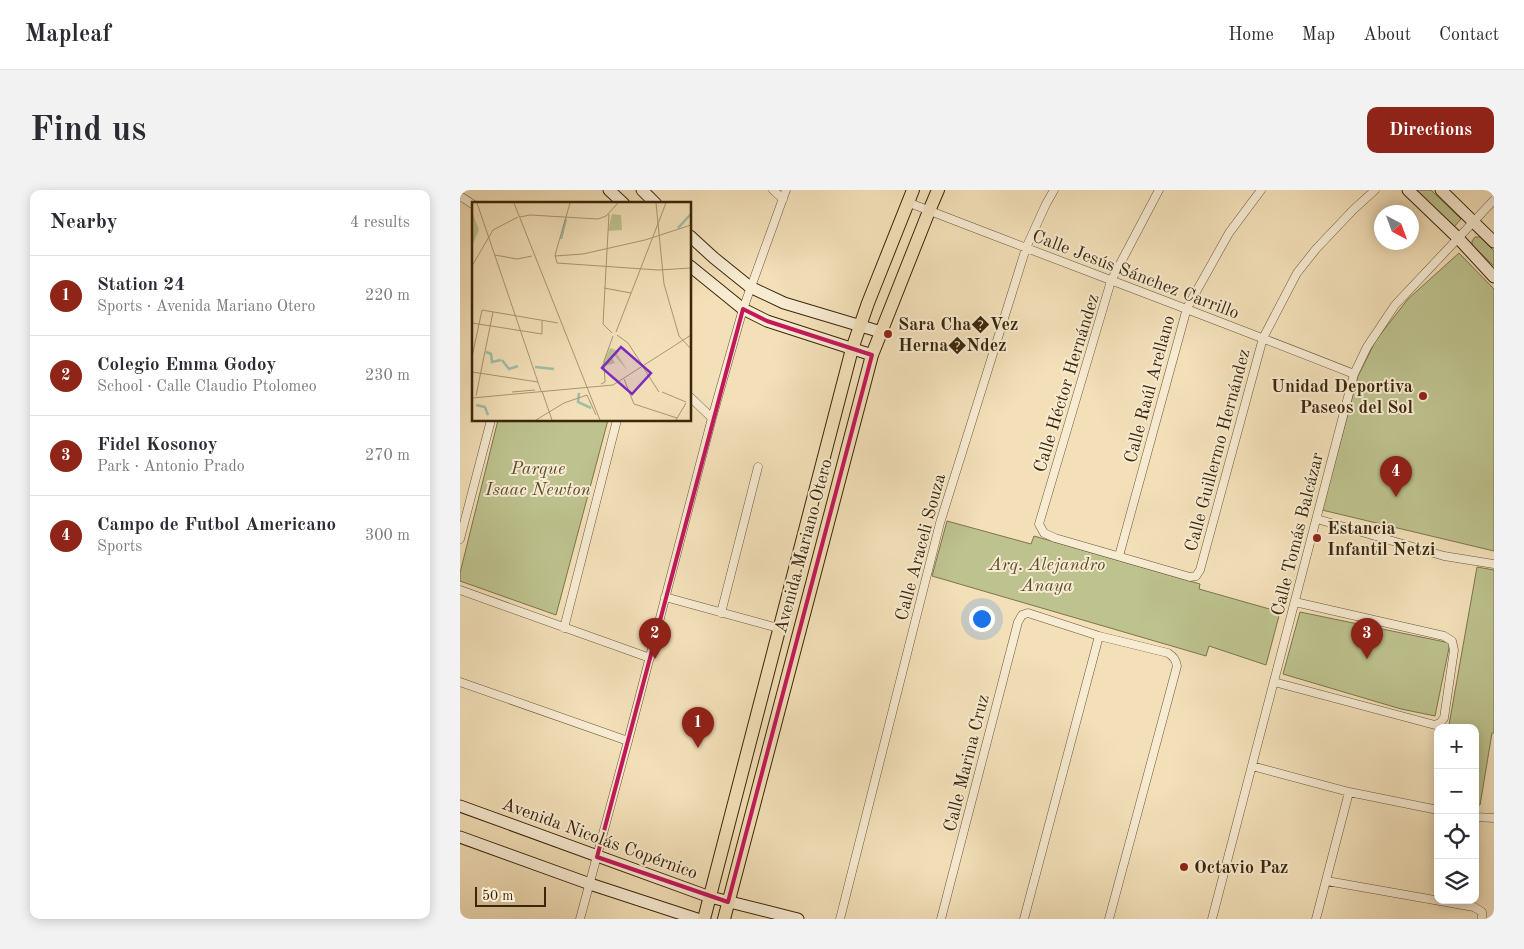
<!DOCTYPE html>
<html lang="en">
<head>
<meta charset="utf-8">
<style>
  body { margin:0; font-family:"Old Standard TT",serif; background:#f2f2f3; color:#2b2b33 }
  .controls { position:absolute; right:15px; bottom:15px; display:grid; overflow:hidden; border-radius:10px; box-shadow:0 2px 12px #0003 }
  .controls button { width:45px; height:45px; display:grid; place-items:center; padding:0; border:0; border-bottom:1px solid #e1e1e2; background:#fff; color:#2b2b33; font:25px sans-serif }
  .compass { position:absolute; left:914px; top:15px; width:45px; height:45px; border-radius:50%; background:#fff; box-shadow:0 2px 12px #0003; rotate:139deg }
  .scale { position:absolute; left:15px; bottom:12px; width:71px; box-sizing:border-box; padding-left:5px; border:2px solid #3b2609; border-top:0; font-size:14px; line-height:18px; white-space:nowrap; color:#3b2609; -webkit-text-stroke:4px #f7ebd2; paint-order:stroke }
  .you { position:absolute; left:521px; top:428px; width:18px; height:18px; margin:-12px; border:4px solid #fff; border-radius:50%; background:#1a73e8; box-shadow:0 0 0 8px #1a73e833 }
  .badge { display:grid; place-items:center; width:32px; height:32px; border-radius:50%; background:#8f2418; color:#fff; font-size:16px; font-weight:700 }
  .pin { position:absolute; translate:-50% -41px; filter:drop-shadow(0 1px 2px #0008) }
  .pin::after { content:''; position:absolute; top:26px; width:18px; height:15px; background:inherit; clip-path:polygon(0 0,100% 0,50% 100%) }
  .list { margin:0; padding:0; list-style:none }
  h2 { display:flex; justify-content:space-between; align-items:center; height:65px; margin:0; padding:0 20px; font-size:21px }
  h2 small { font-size:16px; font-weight:400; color:#7c7c81 }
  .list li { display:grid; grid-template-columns:32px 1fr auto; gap:15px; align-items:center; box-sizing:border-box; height:80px; padding:0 20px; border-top:1px solid #e1e1e2 }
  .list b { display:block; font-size:19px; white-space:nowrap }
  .list p { margin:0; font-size:16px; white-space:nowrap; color:#7c7c81 }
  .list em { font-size:16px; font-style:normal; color:#7c7c81 }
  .icon { flex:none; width:28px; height:28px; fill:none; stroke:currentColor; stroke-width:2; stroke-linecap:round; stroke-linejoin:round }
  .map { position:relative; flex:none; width:1034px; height:729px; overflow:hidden; border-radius:10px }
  header { display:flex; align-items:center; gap:30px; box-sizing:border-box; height:70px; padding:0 25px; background:#fff; border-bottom:1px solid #e1e1e2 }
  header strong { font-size:24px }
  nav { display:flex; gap:28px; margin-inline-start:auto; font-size:18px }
  .intro { display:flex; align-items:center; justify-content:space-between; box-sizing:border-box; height:120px; padding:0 30px }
  h1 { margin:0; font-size:35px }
  .button { padding:12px 22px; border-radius:10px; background:#8f2418; color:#fff; font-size:18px; font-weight:700 }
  main { display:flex; gap:30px; padding:0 30px }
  aside { flex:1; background:#fff; border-radius:10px; box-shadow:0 2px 12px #0003 }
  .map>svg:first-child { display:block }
  .green { fill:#bdc28e; stroke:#7c744c }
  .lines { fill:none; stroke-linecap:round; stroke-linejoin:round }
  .street-casing { stroke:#695435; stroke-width:9 }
  .secondary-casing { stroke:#3b2609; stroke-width:13 }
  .primary-casing { stroke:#3b2609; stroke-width:14 }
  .street { stroke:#f7ebd2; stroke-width:8 }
  .secondary { stroke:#f7ebd2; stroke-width:11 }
  .primary { stroke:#f3e0b9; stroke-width:12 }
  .marked { fill:none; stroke:#c2185b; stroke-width:4; stroke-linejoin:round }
  .poi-dot { fill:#8f2418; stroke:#f7ebd2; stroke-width:2 }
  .labels { text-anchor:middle; stroke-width:4; stroke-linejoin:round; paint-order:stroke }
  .street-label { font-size:18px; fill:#3b2609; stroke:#f7ebd2 }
  .poi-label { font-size:18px; font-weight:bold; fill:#3b2609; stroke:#f7ebd2; text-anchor:start }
  .park-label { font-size:18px; font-style:italic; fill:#5c4d2a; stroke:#f7ebd2 }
  .inset-river { fill:none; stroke:#9dbea9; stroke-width:2.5 }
  .inset-road { fill:none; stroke:#a99673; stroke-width:1 }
  .view { fill:#7b2cbf; fill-opacity:0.15; stroke:#7b2cbf; stroke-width:2.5 }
  .inset-edge { fill:none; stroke:#3b2609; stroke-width:2.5 }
</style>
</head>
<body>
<header>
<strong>Mapleaf</strong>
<nav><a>Home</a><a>Map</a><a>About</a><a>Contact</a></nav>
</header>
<div class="intro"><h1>Find us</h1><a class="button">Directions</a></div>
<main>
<aside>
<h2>Nearby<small>4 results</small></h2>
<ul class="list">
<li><span class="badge">1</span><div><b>Station 24</b><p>Sports · Avenida Mariano Otero</p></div><em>220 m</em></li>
<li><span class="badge">2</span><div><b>Colegio Emma Godoy</b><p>School · Calle Claudio Ptolomeo</p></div><em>230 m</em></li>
<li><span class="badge">3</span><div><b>Fidel Kosonoy</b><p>Park · Antonio Prado</p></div><em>270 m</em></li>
<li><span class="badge">4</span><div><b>Campo de Futbol Americano</b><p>Sports</p></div><em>300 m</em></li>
</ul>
</aside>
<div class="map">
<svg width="1034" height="729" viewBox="0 0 1034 729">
  <rect width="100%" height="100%" fill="#f3e0b9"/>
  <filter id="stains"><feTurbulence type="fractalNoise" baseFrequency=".004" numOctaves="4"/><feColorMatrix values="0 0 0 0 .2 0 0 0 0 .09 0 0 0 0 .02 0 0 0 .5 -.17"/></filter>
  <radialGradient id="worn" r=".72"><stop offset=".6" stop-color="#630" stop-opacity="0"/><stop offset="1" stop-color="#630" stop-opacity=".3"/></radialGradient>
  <path class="green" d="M956,0H971L1001,29L994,37Z
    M1015,47H1020L1034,61V76L1012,55V51Z
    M999,63L1034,99V361L862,320L898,186L916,150L948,109Z
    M38,230H148L96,425L0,391V383Z
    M487,331L571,354L574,346L740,394L739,399L820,422L806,475L749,456L746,466L472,386Z
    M1017,377L1034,380V543H1032L1020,615L1015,614V538H995V536L989,535Z
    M840,422L990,453L975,526L941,519L823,484Z"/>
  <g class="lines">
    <g class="street-casing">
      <path id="street" d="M313,0L323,9
        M699,0L651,91L579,334L584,343L595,348L730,387L736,386L740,380L803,148L837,83L856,59L893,20L915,0
        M0,6L14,15
        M447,12C596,70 745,125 894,184
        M230,207L252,228
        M857,329L984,366L1034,374
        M0,349L31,230
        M659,366L727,118L769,43L801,0
        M0,400L190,468
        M205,407L318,438
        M261,423L298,277
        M104,438L157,230
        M0,492L168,551
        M814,492L975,535L980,533L984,528L994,460L992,451L984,446L835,412
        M792,576L889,602L978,620
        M1015,627L1034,628
        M867,691L1014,717L1022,722V729
        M120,729L168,551L252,228L283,119L326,0
        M380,729L480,333L566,58L586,14L594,0
        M481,729L558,432L562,425L568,423L639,446L708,463C714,467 716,470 717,476L649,729
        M564,729L639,446
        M752,729L894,184L907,157L935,115L1034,10
        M856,729L889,602"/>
    </g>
    <g class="secondary-casing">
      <path id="secondary" d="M149,0L164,14
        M182,0L196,14
        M948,0L998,48L1034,87
        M981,0L1034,52
        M230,46L254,68L290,97L324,113L421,142
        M230,76L283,119L307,131L412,165
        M0,616L250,707L338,729
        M0,647L130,694L237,729"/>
    </g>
    <g class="primary-casing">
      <path id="primary" d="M244,729L392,159L408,113L453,0
        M264,729L412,165L469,21L478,0"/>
    </g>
    <use href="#street" class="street"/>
    <use href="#secondary" class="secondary"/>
    <use href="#primary" class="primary"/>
  </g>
  <path class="marked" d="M283,119L307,131L412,165L268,712L137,667Z"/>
  <g class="poi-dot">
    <circle cx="428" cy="144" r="5"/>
    <circle cx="963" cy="206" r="5"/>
    <circle cx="857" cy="348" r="5"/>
    <circle cx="724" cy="677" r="5"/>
  </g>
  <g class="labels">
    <g class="street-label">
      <text transform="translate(676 84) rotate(21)" y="6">Calle Jesús Sánchez Carrillo</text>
      <text transform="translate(606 193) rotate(-73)" y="6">Calle Héctor Hernández</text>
      <text transform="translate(689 199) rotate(-75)" y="6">Calle Raúl Arellano</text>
      <text transform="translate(757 260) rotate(-75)" y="6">Calle Guillermo Hernández</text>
      <text transform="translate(837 344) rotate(-76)" y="6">Calle Tomás Balcázar</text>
      <text transform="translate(343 356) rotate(-75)" y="6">Avenida Mariano Otero</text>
      <text transform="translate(460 357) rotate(-75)" y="6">Calle Araceli Souza</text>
      <text transform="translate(506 573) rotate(-76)" y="6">Calle Marina Cruz</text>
      <text transform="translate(140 648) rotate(20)" y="6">Avenida Nicolás Copérnico</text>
    </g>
    <g class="poi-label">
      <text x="438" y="140">Sara Cha�Vez<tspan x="438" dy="21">Herna�Ndez</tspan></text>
      <text x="953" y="202" text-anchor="end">Unidad Deportiva<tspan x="953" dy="21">Paseos del Sol</tspan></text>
      <text x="867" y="344">Estancia<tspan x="867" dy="21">Infantil Netzi</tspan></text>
      <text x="734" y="683">Octavio Paz</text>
    </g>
    <g class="park-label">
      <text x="78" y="284">Parque<tspan x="78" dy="21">Isaac Newton</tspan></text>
      <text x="587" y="380">Arq. Alejandro<tspan x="587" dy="21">Anaya</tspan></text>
    </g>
  </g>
  <g transform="translate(12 12)">
    <rect width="219" height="219" fill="#f3e0b9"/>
    <path d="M0,9L7,28L0,44ZM140,12L149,13L150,28L136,29ZM138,146L147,149L145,152L156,169L143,154L140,156L143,161L129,165Z" fill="#bdc28e"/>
    <path class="inset-river" d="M206,26L219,12M89,37L94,17M14,150L19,152L20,160L29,158M30,158L37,167L46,164M63,165L82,167M107,191L106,200L119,206M4,203L13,205L16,213"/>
    <path class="inset-road" d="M5,1L69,189M42,1L128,218M98,1L83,53L85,61L186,68L219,66M184,1L192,82L207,134L219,147M137,12L131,122L140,131M48,15L58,13L126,17L134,14L146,1M23,53L45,57L60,54M83,54L111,52L173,38L219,23M0,64L21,28L46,15M132,86L159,91M0,121L70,132V119M144,130L194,1M145,133L156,141L171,164M0,155L10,108L86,121M171,165L187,190M0,170L66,180M152,177L162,202L205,216M129,182L133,180L132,159L141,134M70,189L80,218M40,190L63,188M190,190L214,200M115,193L124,213M4,194L21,110M0,196L141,183L219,133M64,218L92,201L115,193M204,218L214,201"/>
    <path class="view" d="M149,145L179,171L160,192L130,166Z"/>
    <rect width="219" height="219" class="inset-edge"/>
  </g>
  <rect width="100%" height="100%" filter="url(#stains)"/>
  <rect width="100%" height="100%" fill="url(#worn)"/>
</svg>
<div class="controls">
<button>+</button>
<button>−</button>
<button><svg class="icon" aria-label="locate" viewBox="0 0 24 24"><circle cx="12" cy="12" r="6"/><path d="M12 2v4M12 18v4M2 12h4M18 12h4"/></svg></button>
<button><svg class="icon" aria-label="layers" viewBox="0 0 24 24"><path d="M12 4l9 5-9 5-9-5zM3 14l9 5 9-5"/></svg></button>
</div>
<svg class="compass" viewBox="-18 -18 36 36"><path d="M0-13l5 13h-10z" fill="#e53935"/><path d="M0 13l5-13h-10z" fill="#7c7c81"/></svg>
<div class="scale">50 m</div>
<div class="you"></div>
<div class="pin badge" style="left:238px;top:558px">1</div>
<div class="pin badge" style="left:195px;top:469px">2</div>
<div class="pin badge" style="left:907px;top:469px">3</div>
<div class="pin badge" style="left:936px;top:307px">4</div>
</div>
</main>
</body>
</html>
